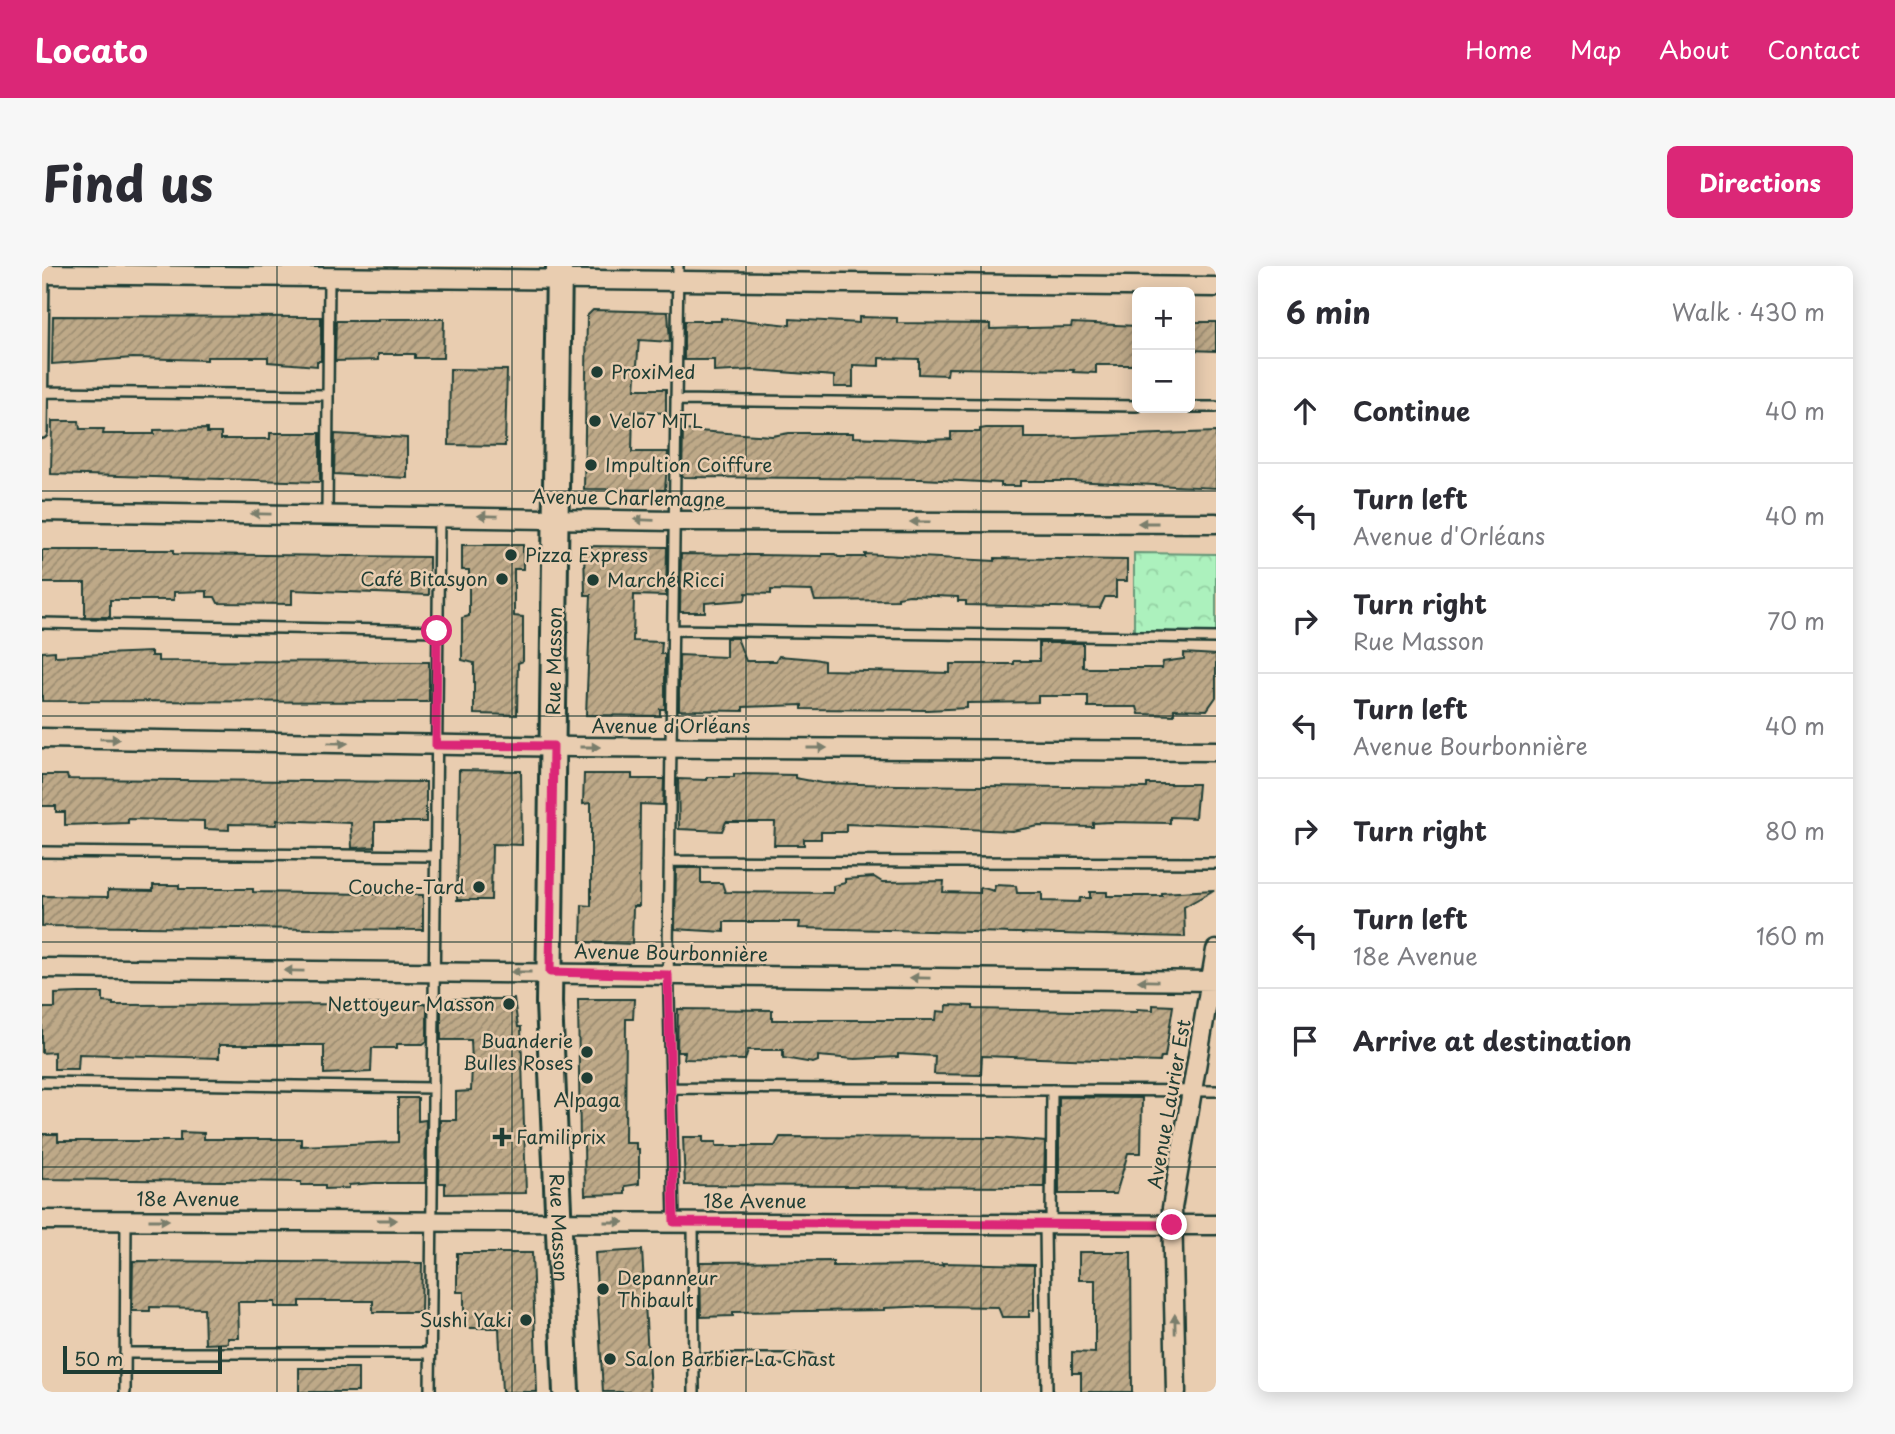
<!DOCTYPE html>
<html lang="en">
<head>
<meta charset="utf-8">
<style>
  body { margin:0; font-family:"Playpen Sans",sans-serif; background:#f7f7f7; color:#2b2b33 }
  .controls { position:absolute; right:21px; top:21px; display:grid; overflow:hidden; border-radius:10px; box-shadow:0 4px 18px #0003 }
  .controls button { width:63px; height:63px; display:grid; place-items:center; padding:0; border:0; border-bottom:2px solid #e1e1e2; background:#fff; color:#2b2b33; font:35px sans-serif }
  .scale { position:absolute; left:21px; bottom:18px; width:159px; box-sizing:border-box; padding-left:7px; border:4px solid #1f3d34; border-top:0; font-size:19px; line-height:24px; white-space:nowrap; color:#1f3d34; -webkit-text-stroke:5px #e9cdb0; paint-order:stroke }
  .stop { position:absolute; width:21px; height:21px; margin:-16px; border:5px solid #db2777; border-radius:50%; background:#fff }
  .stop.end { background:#db2777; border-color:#fff; box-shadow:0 2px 7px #0008 }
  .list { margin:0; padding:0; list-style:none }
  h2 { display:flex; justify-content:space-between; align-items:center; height:91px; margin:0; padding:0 28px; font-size:30px }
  h2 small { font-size:23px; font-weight:400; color:#7c7c81 }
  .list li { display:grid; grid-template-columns:46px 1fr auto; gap:21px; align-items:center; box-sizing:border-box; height:105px; padding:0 28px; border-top:2px solid #e1e1e2 }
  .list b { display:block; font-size:26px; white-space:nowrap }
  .list p { margin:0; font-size:23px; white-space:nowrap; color:#7c7c81 }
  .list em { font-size:23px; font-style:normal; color:#7c7c81 }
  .icon { flex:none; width:38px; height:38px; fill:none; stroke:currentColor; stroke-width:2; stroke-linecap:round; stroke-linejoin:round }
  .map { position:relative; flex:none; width:1174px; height:1126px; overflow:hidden; border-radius:10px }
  header { display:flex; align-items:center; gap:42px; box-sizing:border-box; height:98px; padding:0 35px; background:#db2777; color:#fff }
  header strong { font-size:33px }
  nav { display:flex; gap:38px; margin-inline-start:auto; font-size:24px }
  .intro { display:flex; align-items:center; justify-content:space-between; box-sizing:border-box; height:168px; padding:0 42px }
  h1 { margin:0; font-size:49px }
  .button { padding:18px 32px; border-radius:10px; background:#db2777; color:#fff; font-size:24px; font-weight:700 }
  main { display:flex; gap:42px; padding:0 42px }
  aside { flex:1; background:#fff; border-radius:10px; box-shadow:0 4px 18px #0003 }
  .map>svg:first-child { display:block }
  .forest { fill:url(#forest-crowns); stroke:#669778; stroke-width:2 }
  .building { fill:url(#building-hatch); stroke:#1f3d34; stroke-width:2 }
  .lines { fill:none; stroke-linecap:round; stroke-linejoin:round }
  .lane-casing { stroke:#1f3d34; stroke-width:14 }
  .street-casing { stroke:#1f3d34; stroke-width:23 }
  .secondary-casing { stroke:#1f3d34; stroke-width:30 }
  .lane { stroke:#e9cdb0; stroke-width:9 }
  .street { stroke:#e9cdb0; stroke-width:18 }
  .secondary { stroke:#e9cdb0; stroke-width:24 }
  .oneway { fill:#7a7e6c }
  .route { stroke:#db2777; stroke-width:9 }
  .grid { fill:none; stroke:#1f3d34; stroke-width:2; stroke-opacity:0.55 }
  .poi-dot { fill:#1f3d34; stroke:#e9cdb0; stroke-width:2.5 }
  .labels { text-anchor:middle; stroke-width:5; stroke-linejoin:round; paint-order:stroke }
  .poi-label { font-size:19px; fill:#1f3d34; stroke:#e9cdb0; text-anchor:start }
  .street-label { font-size:19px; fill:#1f3d34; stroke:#e9cdb0 }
</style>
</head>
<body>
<header>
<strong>Locato</strong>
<nav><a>Home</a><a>Map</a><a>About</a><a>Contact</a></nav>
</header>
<div class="intro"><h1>Find us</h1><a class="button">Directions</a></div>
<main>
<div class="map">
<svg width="1174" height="1126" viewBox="0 0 1174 1126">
  <defs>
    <pattern id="forest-crowns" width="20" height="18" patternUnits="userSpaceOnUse" patternTransform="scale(1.75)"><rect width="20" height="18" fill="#acf1bd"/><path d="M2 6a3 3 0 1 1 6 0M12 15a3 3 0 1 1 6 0" fill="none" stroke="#94d0a3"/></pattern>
    <pattern id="building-hatch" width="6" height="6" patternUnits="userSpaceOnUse" patternTransform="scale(1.75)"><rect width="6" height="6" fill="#bea988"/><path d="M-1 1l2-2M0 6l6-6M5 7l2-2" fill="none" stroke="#9a8b70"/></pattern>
  </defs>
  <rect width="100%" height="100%" fill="#e9cdb0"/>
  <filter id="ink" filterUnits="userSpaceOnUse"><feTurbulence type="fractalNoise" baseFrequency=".0143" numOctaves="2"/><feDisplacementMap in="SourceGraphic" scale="14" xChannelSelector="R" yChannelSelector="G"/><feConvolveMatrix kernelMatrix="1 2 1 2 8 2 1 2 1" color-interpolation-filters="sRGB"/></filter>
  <g filter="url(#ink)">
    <path class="forest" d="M1092,287L1174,288V368L1092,365Z"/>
    <path class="building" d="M551,44L626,46L628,76L597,74L593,123H624V147L591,145L590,186H626L623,224L542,223L545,50Z
      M11,50L279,51V95H275V100L226,96V91H165V94L91,92L10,98Z
      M817,51L855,52V57L948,58V63L1029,61L1030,57L1095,60V99H1054V107L1031,106L1032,104L906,102L905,109L877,108V93L837,92V100L811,99V121H792V110L711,104L672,106V94H642V55H679V52L748,59V53L817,57Z
      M336,53H402L401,92H373V88H336V94L293,95L294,55H336Z
      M1148,56H1174V85L1148,84Z
      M408,103L465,104L463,180L407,179Z
      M10,155H37L38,163H62L61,168H112V164L165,163V167H179V173H228V167H278V216L9,208Z
      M944,162H982V172H1006L1174,166V222L1029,215H978V220H959V217L879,213L640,211L641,164L730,170L747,167H811V171L885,174L909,173V166H938V163Z
      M293,168L365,172V212L292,208Z
      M420,279H481V303H472V350L481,351V395L476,397L475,449L432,448V397L420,394V352L427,350V304H420Z
      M542,280L625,281L624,330L592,329L591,375L620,376L619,388H623V443H618V450L544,449L549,329H543Z
      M0,284H132V288L387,291V329L250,324V338L176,337L173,331H165V325L132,326V334H68V351H43V317H0Z
      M639,288L780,290V288H793L796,291H823V288L953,295V292L1085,294V315H1074V331H1063L1058,342L924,339V335H916V331L867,329L856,331V334L773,335L770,325L729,324V328L704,327L703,334L663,337V346H638Z
      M684,372H695L704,395H734L737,390L772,393L782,395V404L908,407V398H972V395H997V377H1041V401L1046,402H1120L1121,396L1142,393V387L1174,389V431L1165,444L1132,443V449L1097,448L1095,441H1046V430H996V436L925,437V442L885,444L760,443V439L701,441V445L637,444V389L684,391Z
      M13,385V390L109,386V390H116V395L387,396V436L0,435V386Z
      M417,504L479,505L480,579L450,578L449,634H415Z
      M542,508H590V513H622L621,539L598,538L597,640H591L590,678L539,676L540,639L549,640V537L541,538Z
      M692,508L753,509V512L780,517L855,519L1105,522V518H1156L1153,552L1128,551V557L1068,556L1051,557V561L997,560L970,565L804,558V566H779V573H762V579H732L733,556H684L680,565L637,563L636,513L665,514V511H692Z
      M0,509H25L26,513L384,516V556H333V581L310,582L309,557L235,554V559L187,558V564L162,563V555L86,553V557L23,559V546H14V540H0Z
      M634,602H659V617H680L683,626L791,627V620L803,617V613L832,611L840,616L902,615L901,626L938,627V621L952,625L953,619L974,620L975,627H1000V635L1037,636L1038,632H1048V626H1065V630H1120V627L1172,624L1142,641L1143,671L757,662L758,656H682V666L633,663Z
      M111,619H137V623H211V626L381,629V664L0,660V630L66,631V624L111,625Z
      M37,727H61V736L71,737V739L385,738V775L381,778H355V782H330L329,806L282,808V779H177V792L37,788L36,803H12V786L0,787V742H13V728Z
      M399,733H472L476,761H479L484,927L403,928V917H397L398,854H414V826L429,825L430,797L429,774H399Z
      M536,733H592L591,753H584L583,877H594V883H597V918L583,920V928L543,929L542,878H538Z
      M905,739L931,740V743L1095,746V743L1111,744V739L1131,740L1123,791H1119L1118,796L940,790L939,809L892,808L893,790L856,788V791L813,793L776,790V795L771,797L741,792V784H706L703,794L642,793L643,786H635L636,743L730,744V754H894L895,745L904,746Z
      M1017,831L1100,832L1099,887H1086L1074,928H1017Z
      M356,832H376V855L384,854L383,917H332L307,919V922L283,923V919H259V916L0,913V868H16V875H138V866L162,867V873H259V880L356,876Z
      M641,871H661V876H674V880H733L738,871L956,872L1003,876L1002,921L643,919Z
      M600,984L608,1126H561L553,987Z
      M1037,986H1089L1090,1126H1039V1107H1030V1086L1053,1087V1014H1037Z
      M415,987H490L495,1126H460L457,1062H422V1026H415Z
      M91,995L380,997L379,1046H331V1035H258V1041H233V1036H196L197,1072H186V1077L163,1078L162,1042L108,1041V1045H90Z
      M791,995V1000L901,999L900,997L992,999V1044L987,1045V1051H960L956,1041L890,1040L842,1042V1044L691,1046V1050L659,1051L658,996Z
      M257,1102H316V1126H257Z"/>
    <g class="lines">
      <g class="lane-casing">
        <path id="lane" d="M1,126L285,129
          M635,134L1095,140
          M1148,141H1174
          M0,167L2,8
          M285,249L287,12
          M0,357L395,365
          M631,364L1174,372
          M0,586L393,590
          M627,595L1174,597
          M0,816L391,822
          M629,822L1174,825
          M632,955L626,685L636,0
          M651,956L652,1126
          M1003,958L1005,1126
          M1009,958L1010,824
          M83,1087H389
          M652,1093H767
          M83,1126L84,954
          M388,1126L397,251"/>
      </g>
      <g class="street-casing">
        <path id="street" d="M0,8L1174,21
          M0,245L634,255L1174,257
          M0,472L533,481L1174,485
          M0,702L1174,715
          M0,954L1174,959
          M1134,1126L1130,942L1174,684"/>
      </g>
      <g class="secondary-casing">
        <g id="secondary">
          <path id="s1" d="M517,0L507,737L524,1126"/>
        </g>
      </g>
      <use href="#lane" class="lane"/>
      <use href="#street" class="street"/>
      <use href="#secondary" class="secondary"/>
    </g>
    <defs><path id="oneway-solid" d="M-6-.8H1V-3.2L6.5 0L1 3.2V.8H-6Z" transform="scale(1.75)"/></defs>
    <g class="oneway">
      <use href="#oneway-solid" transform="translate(219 248) rotate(-179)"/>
      <use href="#oneway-solid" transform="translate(446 250) rotate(-179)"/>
      <use href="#oneway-solid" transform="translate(602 254) rotate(-178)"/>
      <use href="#oneway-solid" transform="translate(878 256) rotate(-180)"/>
      <use href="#oneway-solid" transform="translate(1106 257) rotate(-180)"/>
      <use href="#oneway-solid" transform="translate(68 473) rotate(1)"/>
      <use href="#oneway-solid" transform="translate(296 477) rotate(1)"/>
      <use href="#oneway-solid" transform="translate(548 481)"/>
      <use href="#oneway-solid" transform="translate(775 482)"/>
      <use href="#oneway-solid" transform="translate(252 705) rotate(-179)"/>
      <use href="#oneway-solid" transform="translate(479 706) rotate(-180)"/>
      <use href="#oneway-solid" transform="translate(878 712) rotate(-179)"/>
      <use href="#oneway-solid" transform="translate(1106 715) rotate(-179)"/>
      <use href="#oneway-solid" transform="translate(117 954)"/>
      <use href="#oneway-solid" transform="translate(345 954)"/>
      <use href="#oneway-solid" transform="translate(572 956)"/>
      <use href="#oneway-solid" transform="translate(1133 1058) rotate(-91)"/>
    </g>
  </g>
  <g class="lines" filter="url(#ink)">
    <path class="route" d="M395,365L394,479L511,480L508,706L626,709L632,956L1130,959"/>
  </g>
  <path class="grid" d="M235,0V1126M470,0V1126M704,0V1126M939,0V1126M0,225H1174M0,450H1174M0,676H1174M0,901H1174"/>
  <g class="poi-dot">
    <circle cx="555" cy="106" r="7"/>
    <circle cx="553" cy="155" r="7"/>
    <circle cx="549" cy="199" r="7"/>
    <circle cx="469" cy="289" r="7"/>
    <circle cx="460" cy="313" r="7"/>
    <circle cx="551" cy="314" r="7"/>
    <circle cx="437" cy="621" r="7"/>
    <circle cx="467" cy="738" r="7"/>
    <circle cx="545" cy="786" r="7"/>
    <circle cx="545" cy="812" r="7"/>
    <path d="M456.5 860.5h7v7h7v7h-7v7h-7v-7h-7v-7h7z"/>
    <circle cx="561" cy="1023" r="7"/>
    <circle cx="484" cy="1054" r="7"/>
    <circle cx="568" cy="1093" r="7"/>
  </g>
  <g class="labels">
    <g class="poi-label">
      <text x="569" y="113">ProxiMed</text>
      <text x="567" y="162">Velo7 MTL</text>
      <text x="563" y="206">Impultion Coiffure</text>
      <text x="483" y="296">Pizza Express</text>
      <text x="446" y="320" text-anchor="end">Café Bitasyon</text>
      <text x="565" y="321">Marché Ricci</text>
      <text x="423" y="628" text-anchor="end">Couche-Tard</text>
      <text x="453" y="745" text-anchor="end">Nettoyeur Masson</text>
      <text x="531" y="782" text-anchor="end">Buanderie<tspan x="531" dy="22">Bulles Roses</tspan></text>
      <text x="545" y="841" text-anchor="middle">Alpaga</text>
      <text x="474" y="878">Familiprix</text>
      <text x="575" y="1019">Depanneur<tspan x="575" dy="22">Thibault</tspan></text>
      <text x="470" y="1061" text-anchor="end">Sushi Yaki</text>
      <text x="582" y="1100">Salon Barbier La Chast</text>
    </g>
    <g class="street-label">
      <text transform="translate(587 232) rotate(1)" y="7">Avenue Charlemagne</text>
      <text transform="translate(512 395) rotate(-89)" y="7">Rue Masson</text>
      <text x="629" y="467">Avenue d'Orléans</text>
      <text transform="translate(629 687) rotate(1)" y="7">Avenue Bourbonnière</text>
      <text transform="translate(1127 838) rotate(-80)" y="7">Avenue Laurier Est</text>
      <text x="146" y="940">18e Avenue</text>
      <text x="713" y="942">18e Avenue</text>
      <text dy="7" stroke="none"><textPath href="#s1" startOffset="962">Rue Masson</textPath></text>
    </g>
  </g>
</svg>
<div class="controls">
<button>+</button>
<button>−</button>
</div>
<div class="scale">50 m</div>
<div class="stop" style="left:395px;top:365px"></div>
<div class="stop end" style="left:1130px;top:959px"></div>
</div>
<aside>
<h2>6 min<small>Walk · 430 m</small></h2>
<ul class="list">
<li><svg class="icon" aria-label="ahead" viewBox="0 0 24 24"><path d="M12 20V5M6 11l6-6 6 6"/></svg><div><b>Continue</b></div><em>40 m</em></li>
<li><svg class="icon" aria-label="left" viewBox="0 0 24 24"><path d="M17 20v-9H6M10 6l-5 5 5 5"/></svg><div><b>Turn left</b><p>Avenue d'Orléans</p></div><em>40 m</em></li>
<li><svg class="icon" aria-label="right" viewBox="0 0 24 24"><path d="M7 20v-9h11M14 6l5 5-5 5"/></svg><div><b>Turn right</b><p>Rue Masson</p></div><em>70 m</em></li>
<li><svg class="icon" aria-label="left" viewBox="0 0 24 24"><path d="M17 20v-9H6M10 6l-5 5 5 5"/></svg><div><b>Turn left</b><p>Avenue Bourbonnière</p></div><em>40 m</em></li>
<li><svg class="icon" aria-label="right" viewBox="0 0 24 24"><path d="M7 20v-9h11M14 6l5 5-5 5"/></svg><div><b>Turn right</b></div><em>80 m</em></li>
<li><svg class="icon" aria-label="left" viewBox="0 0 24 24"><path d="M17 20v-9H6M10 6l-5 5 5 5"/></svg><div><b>Turn left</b><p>18e Avenue</p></div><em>160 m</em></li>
<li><svg class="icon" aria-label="arrive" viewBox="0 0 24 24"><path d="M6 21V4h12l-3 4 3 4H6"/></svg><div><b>Arrive at destination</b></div></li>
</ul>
</aside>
</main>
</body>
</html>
